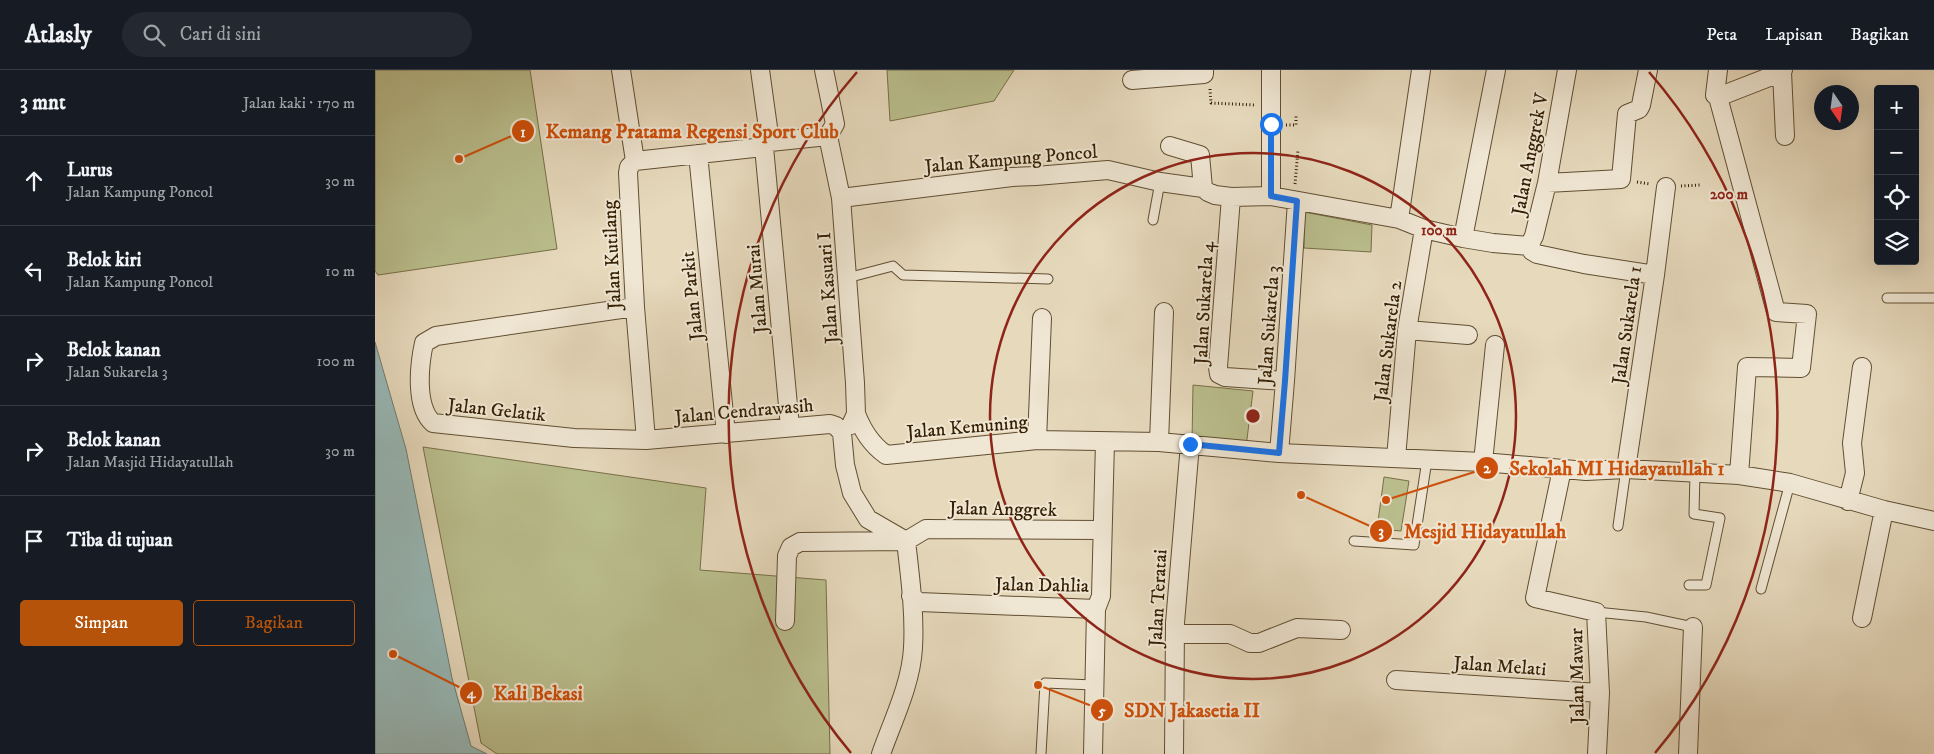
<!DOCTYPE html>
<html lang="id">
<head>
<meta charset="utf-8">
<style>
  body { margin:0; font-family:"IM FELL DW Pica",serif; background:#242831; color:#f1f3f6 }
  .controls { position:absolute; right:15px; top:15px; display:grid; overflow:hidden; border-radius:5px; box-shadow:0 5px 20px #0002 }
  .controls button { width:45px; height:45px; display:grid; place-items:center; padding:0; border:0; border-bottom:1px solid #363941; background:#171b24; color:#f1f3f6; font:25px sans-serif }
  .compass { position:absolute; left:1439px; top:15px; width:45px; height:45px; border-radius:50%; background:#171b24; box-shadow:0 5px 20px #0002; rotate:167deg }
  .stop { position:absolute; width:15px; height:15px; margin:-11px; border:4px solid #1a73e8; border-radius:50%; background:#fff }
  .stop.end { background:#1a73e8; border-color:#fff; box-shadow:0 1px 5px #0008 }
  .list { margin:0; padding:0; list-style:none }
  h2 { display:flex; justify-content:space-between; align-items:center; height:65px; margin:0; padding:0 20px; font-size:21px }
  h2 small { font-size:16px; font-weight:400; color:#9ea1a6 }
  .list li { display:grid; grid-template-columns:32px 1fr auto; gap:15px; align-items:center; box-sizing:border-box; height:90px; padding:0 20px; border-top:1px solid #363941 }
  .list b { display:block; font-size:19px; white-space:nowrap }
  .list p { margin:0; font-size:16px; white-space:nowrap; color:#9ea1a6 }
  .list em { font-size:16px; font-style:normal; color:#9ea1a6 }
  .actions { display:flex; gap:10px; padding:15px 20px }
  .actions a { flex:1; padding:11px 0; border:1px solid #b45309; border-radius:5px; text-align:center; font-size:18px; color:#b45309 }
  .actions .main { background:#b45309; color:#fff }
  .icon { flex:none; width:28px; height:28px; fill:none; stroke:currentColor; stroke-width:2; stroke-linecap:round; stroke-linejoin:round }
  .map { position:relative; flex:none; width:1559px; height:684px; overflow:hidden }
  header { display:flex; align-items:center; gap:30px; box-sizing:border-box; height:70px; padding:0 25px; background:#171b24; border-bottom:1px solid #363941 }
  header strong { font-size:24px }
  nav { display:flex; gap:28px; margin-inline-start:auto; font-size:18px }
  .search { width:350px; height:45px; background:#242831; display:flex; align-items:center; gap:12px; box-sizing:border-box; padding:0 18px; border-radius:28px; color:#9ea1a6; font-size:19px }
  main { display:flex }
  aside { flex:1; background:#171b24 }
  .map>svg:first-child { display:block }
  .green { fill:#babe8d; stroke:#786f48 }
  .water { fill:#98b9b8; stroke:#707c70 }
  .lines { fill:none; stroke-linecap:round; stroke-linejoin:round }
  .service-casing { stroke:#614e32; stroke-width:11 }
  .minor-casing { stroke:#614e32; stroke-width:20 }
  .path { stroke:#352004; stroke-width:3; stroke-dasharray:1 2.5; stroke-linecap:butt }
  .service { stroke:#efe6d3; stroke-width:9 }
  .minor { stroke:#efe6d3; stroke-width:18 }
  .route { stroke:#1a73e8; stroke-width:6 }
  .ring { fill:none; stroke:#8f2418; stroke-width:2.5 }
  .labels { text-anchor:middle; stroke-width:4; stroke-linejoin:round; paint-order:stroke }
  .street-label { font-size:19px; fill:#352004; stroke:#efe6d3 }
  .centre { fill:#8f2418; stroke:#efe6d3; stroke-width:2.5 }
  .ring-label { font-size:15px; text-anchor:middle; font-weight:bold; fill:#8f2418; stroke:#efe6d3; stroke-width:4; stroke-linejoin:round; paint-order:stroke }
  .leader { fill:none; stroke:#cd500b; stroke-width:2 }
  .callout-dot { fill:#cd500b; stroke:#efe6d3; stroke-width:2 }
  .mark-label { font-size:15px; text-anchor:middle; font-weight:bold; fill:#fff }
  .callout-label { font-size:20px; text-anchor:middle; font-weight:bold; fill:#cd500b; stroke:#efe6d3; stroke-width:4; stroke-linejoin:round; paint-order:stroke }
</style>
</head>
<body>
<header>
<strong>Atlasly</strong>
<div class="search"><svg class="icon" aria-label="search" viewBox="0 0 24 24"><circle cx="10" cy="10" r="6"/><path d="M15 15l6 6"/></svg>Cari di sini</div>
<nav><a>Peta</a><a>Lapisan</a><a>Bagikan</a></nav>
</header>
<main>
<aside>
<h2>3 mnt<small>Jalan kaki · 170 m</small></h2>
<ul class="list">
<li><svg class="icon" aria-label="ahead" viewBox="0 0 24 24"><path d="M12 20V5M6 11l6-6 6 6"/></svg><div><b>Lurus</b><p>Jalan Kampung Poncol</p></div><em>30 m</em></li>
<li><svg class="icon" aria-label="left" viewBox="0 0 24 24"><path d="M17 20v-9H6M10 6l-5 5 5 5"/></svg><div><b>Belok kiri</b><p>Jalan Kampung Poncol</p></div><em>10 m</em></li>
<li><svg class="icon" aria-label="right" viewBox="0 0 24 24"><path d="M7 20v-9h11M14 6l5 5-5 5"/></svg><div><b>Belok kanan</b><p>Jalan Sukarela 3</p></div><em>100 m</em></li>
<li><svg class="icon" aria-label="right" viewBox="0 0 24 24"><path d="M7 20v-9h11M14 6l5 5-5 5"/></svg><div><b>Belok kanan</b><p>Jalan Masjid Hidayatullah</p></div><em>30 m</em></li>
<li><svg class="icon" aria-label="arrive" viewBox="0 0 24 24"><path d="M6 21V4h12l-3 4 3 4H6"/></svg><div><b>Tiba di tujuan</b></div></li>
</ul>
<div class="actions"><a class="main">Simpan</a><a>Bagikan</a></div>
</aside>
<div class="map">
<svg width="1559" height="684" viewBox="0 0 1559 684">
  <rect width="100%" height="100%" fill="#e6d9bc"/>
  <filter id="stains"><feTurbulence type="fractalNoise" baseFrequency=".004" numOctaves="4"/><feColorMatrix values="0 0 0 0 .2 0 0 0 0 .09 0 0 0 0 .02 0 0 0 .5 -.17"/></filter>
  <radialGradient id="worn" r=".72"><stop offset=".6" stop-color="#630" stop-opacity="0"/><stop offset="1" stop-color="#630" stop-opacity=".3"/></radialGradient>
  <path class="green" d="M0,0H155L182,179L3,205L0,201Z
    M512,0H639L619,31L515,51Z
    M929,142L997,155L996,182L929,178Z
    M818,315L878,321L871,377L817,372Z
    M48,377L331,418L325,500L451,510L455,684H122L106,673Z
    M1009,407L1034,411L1026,461L1002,459Z"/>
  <path class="water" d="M0,272L31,379L77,608L96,676L112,684H0Z"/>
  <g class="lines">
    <g class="service-casing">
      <path id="service" d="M778,150L785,112
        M472,208L518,196L528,205L673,209
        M1512,228H1559
        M1243,456L1251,399
        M979,471L1039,475L1052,390
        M1314,515H1331L1345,448L1319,444L1320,403
        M1386,519L1415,413
        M1221,542L1271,547L1318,557
        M666,684L670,613L719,615"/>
    </g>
    <g class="minor-casing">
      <path id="minor" d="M246,0L260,91L254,97L253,103L260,237L271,370
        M385,0L395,72
        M449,0L460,54L453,66
        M1343,0L1340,25L1343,27L1407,2L1408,0
        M1407,2L1410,66
        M757,10L829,4V0
        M1343,27L1401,242L1432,244L1426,298L1372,297L1364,405
        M453,66L466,128L480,313L481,344L476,355
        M795,76L825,85L828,118
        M389,77L415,357
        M323,84L351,364
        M260,91L389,77L395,72L453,66
        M1172,113L1246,109L1252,44L1264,39L1266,35L1273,0
        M896,126V0
        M856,127L843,297L844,304L850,307L910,311
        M466,128L637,107L661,106L733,100L785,112L828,118L833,122L840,125L856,127L896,126L1024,149L1049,159L1088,168L1118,173L1154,176L1157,181L1162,184L1209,194L1280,205
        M1024,149L1046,0
        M1088,168L1121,0
        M1154,176L1159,166L1172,113L1192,0
        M260,237L61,266L49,273C44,296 40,337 58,353L199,368L271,370L455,354L461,356L467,363
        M1032,260L1093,265
        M481,344C488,361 496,374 511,385L662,370L784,372L904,383L1108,392L1211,401L1251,399L1364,405L1415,413L1509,440L1559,451
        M467,363L470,395L477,423L493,449L531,471C535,506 540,543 538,578C536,614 518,650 506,684
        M662,370L667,248
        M784,372L789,242
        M904,383L910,311L922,131
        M1021,388L1032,260L1049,159
        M1108,392L1120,275
        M1187,399L1160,528L1221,542L1225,623L1222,684
        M1251,399L1280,205L1291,117
        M1473,431L1480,403L1477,373L1487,297
        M536,526L544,532L721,539L726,526L730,372
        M1487,548L1509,440
        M410,551L412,486L416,477L425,472L531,471L551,459L727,460
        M800,564H855L875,573H884L922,558L966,560
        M1021,610L1225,623
        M718,684L721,539
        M799,684L800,553L815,374
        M1313,684L1318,557"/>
    </g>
    <path class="path" d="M835,19L836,33L880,35
      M911,55H921V46
      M1262,112L1275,114
      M920,114L923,80
      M1306,116L1325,115"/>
    <use href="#service" class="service"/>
    <use href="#minor" class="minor"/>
  </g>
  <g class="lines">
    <path class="route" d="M815,374L904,383L910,311L922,131L896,126V54"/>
  </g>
  <g class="ring">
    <circle cx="878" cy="346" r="263"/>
    <path d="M476 683A525 525 0 0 1 482 2M1274 2A525 525 0 0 1 1280 683"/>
  </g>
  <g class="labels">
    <g class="street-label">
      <text transform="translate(1154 84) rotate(-79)" y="7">Jalan Anggrek V</text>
      <text transform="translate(636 88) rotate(-5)" y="7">Jalan Kampung Poncol</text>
      <text transform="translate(236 185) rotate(-93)" y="7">Jalan Kutilang</text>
      <text transform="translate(452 218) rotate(-94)" y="7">Jalan Kasuari I</text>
      <text transform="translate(381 219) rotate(-95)" y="7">Jalan Murai</text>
      <text transform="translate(316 226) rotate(-96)" y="7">Jalan Parkit</text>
      <text transform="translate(828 233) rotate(-87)" y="7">Jalan Sukarela 4</text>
      <text transform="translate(893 255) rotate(-86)" y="7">Jalan Sukarela 3</text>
      <text transform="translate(1251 255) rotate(-82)" y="7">Jalan Sukarela 1</text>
      <text transform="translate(1012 271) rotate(-83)" y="7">Jalan Sukarela 2</text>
      <text transform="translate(122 339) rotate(6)" y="7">Jalan Gelatik</text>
      <text transform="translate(369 340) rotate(-5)" y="7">Jalan Cendrawasih</text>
      <text transform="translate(592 356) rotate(-5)" y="7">Jalan Kemuning</text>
      <text transform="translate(628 438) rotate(1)" y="7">Jalan Anggrek</text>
      <text transform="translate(667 514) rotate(1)" y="7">Jalan Dahlia</text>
      <text transform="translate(782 528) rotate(-87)" y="7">Jalan Teratai</text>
      <text transform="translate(1125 595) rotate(4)" y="7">Jalan Melati</text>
      <text transform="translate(1201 606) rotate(-91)" y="7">Jalan Mawar</text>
    </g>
  </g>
  <circle cx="878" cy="346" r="8" class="centre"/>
  <g class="ring-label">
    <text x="1354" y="129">200 m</text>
    <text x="1064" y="165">100 m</text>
  </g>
  <path class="leader" d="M84 89L148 61M1011 430L1112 398M926 425L1006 461M18 584L96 623M663 615L727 640"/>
  <g class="callout-dot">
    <circle cx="84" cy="89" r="5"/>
    <circle cx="1011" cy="430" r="5"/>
    <circle cx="926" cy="425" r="5"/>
    <circle cx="18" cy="584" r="5"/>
    <circle cx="663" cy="615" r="5"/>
    <circle cx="148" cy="61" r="12"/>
    <circle cx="1112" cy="398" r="12"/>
    <circle cx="1006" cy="461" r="12"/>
    <circle cx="96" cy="623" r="12"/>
    <circle cx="727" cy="640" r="12"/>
  </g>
  <g class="mark-label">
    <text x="148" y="67">1</text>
    <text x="1112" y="403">2</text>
    <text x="1006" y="466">3</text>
    <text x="96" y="628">4</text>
    <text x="727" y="646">5</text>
  </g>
  <g class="callout-label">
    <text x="317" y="68">Kemang Pratama Regensi Sport Club</text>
    <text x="1242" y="405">Sekolah MI Hidayatullah 1</text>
    <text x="1110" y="468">Mesjid Hidayatullah</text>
    <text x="163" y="630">Kali Bekasi</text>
    <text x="817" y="647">SDN Jakasetia II</text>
  </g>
  <rect width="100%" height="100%" filter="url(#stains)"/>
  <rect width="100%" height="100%" fill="url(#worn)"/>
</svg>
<div class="controls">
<button>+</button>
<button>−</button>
<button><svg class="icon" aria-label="locate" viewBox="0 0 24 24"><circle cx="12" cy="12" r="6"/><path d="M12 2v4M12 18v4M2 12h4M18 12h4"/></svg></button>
<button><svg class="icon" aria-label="layers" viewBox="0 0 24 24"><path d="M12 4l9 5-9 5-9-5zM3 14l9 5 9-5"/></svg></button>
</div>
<svg class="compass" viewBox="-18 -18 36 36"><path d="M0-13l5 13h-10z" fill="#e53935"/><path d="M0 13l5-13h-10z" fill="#9ea1a6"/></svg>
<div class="stop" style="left:896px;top:54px"></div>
<div class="stop end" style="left:815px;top:374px"></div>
</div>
</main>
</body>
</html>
